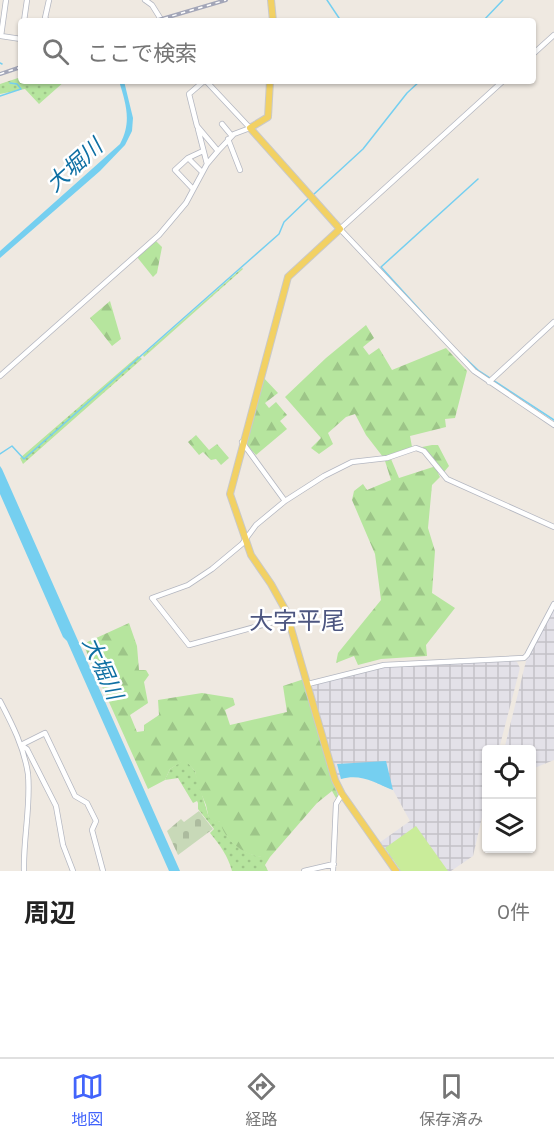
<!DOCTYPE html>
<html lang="ja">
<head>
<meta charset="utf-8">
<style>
  body { margin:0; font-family:Commissioner,"Noto Sans JP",sans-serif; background:#f2f2f2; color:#222 }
  .controls { position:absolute; right:18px; bottom:18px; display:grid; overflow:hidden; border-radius:6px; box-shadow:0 2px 4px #0004 }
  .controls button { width:54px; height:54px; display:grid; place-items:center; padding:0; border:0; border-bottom:2px solid #e0e0e0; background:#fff; color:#222; font:30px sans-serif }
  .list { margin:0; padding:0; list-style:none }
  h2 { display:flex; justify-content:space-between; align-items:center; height:78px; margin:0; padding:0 24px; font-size:26px }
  h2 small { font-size:20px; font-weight:400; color:#767676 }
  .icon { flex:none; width:33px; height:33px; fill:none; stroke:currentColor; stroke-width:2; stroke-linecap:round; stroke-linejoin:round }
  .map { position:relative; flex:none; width:554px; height:871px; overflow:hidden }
  .search { position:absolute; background:#fff; box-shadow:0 2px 4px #0004; left:18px; right:18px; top:18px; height:66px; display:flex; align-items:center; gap:15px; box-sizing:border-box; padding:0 21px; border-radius:6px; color:#767676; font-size:22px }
  .sheet { height:186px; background:#fff }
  nav { display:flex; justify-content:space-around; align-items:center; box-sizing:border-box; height:84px; border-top:2px solid #e0e0e0; background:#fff; font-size:16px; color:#767676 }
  nav a { display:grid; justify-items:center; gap:3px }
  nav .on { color:#4264fb }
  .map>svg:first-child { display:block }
  .industrial { fill:url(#industrial-grid) }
  .grass { fill:url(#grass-dots) }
  .forest { fill:url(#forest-firs) }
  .cemetery { fill:url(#cemetery-stones) }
  .pitch { fill:#c9ec9a }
  .water { fill:#75cff0 }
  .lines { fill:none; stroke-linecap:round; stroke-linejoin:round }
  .stream { stroke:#75cff0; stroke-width:1.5 }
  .minor-casing { stroke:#b4b7c1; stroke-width:6 }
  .major-casing { stroke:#c9c9c9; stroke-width:8 }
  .minor { stroke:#fff; stroke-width:4.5 }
  .major { stroke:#f2d163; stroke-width:6 }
  .rail-casing { stroke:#a3a6b8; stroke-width:4 }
  .rail { stroke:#fff; stroke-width:1.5; stroke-dasharray:4.5; stroke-linecap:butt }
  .labels { text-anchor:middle; stroke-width:5; stroke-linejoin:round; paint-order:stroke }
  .water-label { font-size:22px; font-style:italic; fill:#0d6fa3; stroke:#fff }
  .quarter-label { font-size:24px; fill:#4d5680; stroke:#fff }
</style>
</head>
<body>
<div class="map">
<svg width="554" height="871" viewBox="0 0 554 871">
  <defs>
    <pattern id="industrial-grid" width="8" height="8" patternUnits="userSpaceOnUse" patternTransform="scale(1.5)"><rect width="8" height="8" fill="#e3e1e8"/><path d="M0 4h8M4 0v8" fill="none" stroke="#c3c1c7"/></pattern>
    <pattern id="grass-dots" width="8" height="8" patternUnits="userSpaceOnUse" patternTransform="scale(1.5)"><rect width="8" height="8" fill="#b6e59e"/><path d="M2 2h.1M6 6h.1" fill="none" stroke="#9dc588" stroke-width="1.8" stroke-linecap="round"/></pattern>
    <pattern id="forest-firs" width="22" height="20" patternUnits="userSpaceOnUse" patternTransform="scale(1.5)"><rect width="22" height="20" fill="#b6e59e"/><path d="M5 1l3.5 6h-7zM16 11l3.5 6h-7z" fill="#9dc588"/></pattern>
    <pattern id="cemetery-stones" width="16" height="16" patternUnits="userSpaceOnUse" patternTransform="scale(1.5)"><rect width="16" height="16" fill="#c8d9b8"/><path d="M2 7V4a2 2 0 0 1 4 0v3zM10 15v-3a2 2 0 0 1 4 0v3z" fill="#acbb9e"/></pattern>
  </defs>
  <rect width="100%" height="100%" fill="#efe9e1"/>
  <path class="industrial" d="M554,609V760L532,769V750H504L526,661Z
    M513,661L517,662L520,668L499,749L486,750V800L473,856L451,871H398L379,843L410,821L393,790L365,778L352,775L337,780L312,688L313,685L385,667Z"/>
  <path class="grass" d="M21,77V81H65L39,104L25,89L0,94V84Z
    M242,268L243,269L144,357L143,355Z
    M138,356L142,359L23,464L20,458Z
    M185,759L195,771L209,818L221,822C226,843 248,858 270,857L265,865L268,871H232C228,856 220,845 210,833L214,829L198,809V803L197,801L193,803L178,778L165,780L170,769Z"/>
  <path class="forest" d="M156,241L162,247L157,273L153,277L137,257Z
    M110,301L121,339L112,346L90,318Z
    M366,325L374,338L363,347L369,355L379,348L392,370L446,348L467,371L455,418L445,419L446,427L410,436L412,447L383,457L366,435L355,414L346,417L328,433L333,444L319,454L311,448L321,438L285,397L326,358Z
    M262,376L278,393L265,403L269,408L276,402L287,415L280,421L287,429L256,455L244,442Z
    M196,435L209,450L217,444L229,458L221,465L216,459L211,460L203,452L199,455L188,442Z
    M432,445H438L449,466L444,472L439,470L438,473L440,477L432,485L428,528L435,551L432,593L455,608L426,645L427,656L381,659L358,665L354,656L336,663L338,653L381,600L375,554L352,500L354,491L363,484L367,490L391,480L385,461L391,459L399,478L433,467L435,464L428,452L422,447Z
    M129,623L137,646L139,670H146L149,675L144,682L148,703L130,715L137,732L144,731V725L159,715L158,700L202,693L233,698L235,705L225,710L230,725L287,712L283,686L304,679L338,796L336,798L332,791L317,803L270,857C248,859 226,843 220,822L209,819L206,805L198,786L195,771L185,760L170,769L165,780L148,789L83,644Z"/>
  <path class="cemetery" d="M199,811L213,829L178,855L167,831L181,819L184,822Z"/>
  <path class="pitch" d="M416,826L448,871H401L385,848Z"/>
  <path class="water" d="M119,81H124L133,118L132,131L125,145L100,171L0,258V251L120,144C132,122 126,104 119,81Z
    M0,466L2,469L180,871H169L67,641L63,637L0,494Z
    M386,761L393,790C375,783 361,773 341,779L337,764Z"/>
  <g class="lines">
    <path class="stream" d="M327,0L341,21
      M483,21L503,0
      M0,63L2,64
      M0,96L21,89L17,84L10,83
      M313,195L363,149L407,93L420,81
      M448,341L381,267L478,179
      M464,357L479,371L554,420
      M0,454L12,446L24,459L279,234L284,222L308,199"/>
    <g class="minor-casing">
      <path id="minor" d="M6,0L1,36L21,39
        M145,0L152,5L162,21
        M24,21L27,0
        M48,21L45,18L49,0
        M533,54L554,35
        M204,81L189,94L197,126L218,151
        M503,81L340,229L474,371L554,425
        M222,124L232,136
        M198,129L207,164
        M228,139L240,170
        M188,158L203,151
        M193,189L175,170L188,158L202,172
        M0,376L159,235L186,203L207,164L218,151L234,134L250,128L206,81
        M489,382L554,322
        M242,442L285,501
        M288,618L189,645L152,598L188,585L212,569L242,544L256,525L285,501L324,476L352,462L387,458L416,448L424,451L447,479L554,527
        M308,684L384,665L524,658L527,655L554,604
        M0,701C12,724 24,747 28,774C31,806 23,839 24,871
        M21,745L45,733L75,796L87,803L96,821L92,830L103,871
        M21,745L27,749L56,806L63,845L73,871
        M304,871L334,864
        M333,871L336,804L342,794"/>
    </g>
    <g class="major-casing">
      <path id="major" d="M271,0L273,21
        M270,81L268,117L250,128L340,229L288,277L230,494L251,555L271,584L286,611L335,780L342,794L396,871"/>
    </g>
    <use href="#minor" class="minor"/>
    <use href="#major" class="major"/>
    <g class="rail-casing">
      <path id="rail" d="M155,21L226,0
        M0,74L21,67"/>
    </g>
    <use href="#rail" class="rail"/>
  </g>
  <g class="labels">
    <g class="water-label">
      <text transform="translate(74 165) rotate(-42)" y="8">大堀川</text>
      <text transform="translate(103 668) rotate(66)" y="8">大堀川</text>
    </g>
    <g class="quarter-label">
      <text x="297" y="629">大字平尾</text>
    </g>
  </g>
</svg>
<div class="controls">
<button><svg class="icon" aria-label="locate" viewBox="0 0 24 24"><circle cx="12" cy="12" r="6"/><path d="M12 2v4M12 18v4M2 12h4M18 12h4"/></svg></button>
<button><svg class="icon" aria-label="layers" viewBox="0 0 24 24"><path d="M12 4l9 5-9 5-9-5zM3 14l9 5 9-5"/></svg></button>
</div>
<div class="search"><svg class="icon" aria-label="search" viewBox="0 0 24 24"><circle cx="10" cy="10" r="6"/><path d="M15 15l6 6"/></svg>ここで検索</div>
</div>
<section class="sheet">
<h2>周辺<small>0件</small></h2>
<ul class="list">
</ul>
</section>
<nav>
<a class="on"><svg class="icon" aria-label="map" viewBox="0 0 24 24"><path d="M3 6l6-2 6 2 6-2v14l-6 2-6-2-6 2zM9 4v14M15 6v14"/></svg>地図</a>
<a><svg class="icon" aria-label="directions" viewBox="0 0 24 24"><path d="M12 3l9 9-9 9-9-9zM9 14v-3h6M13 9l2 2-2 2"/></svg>経路</a>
<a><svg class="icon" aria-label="saved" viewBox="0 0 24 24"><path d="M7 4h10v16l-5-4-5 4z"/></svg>保存済み</a>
</nav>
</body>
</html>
